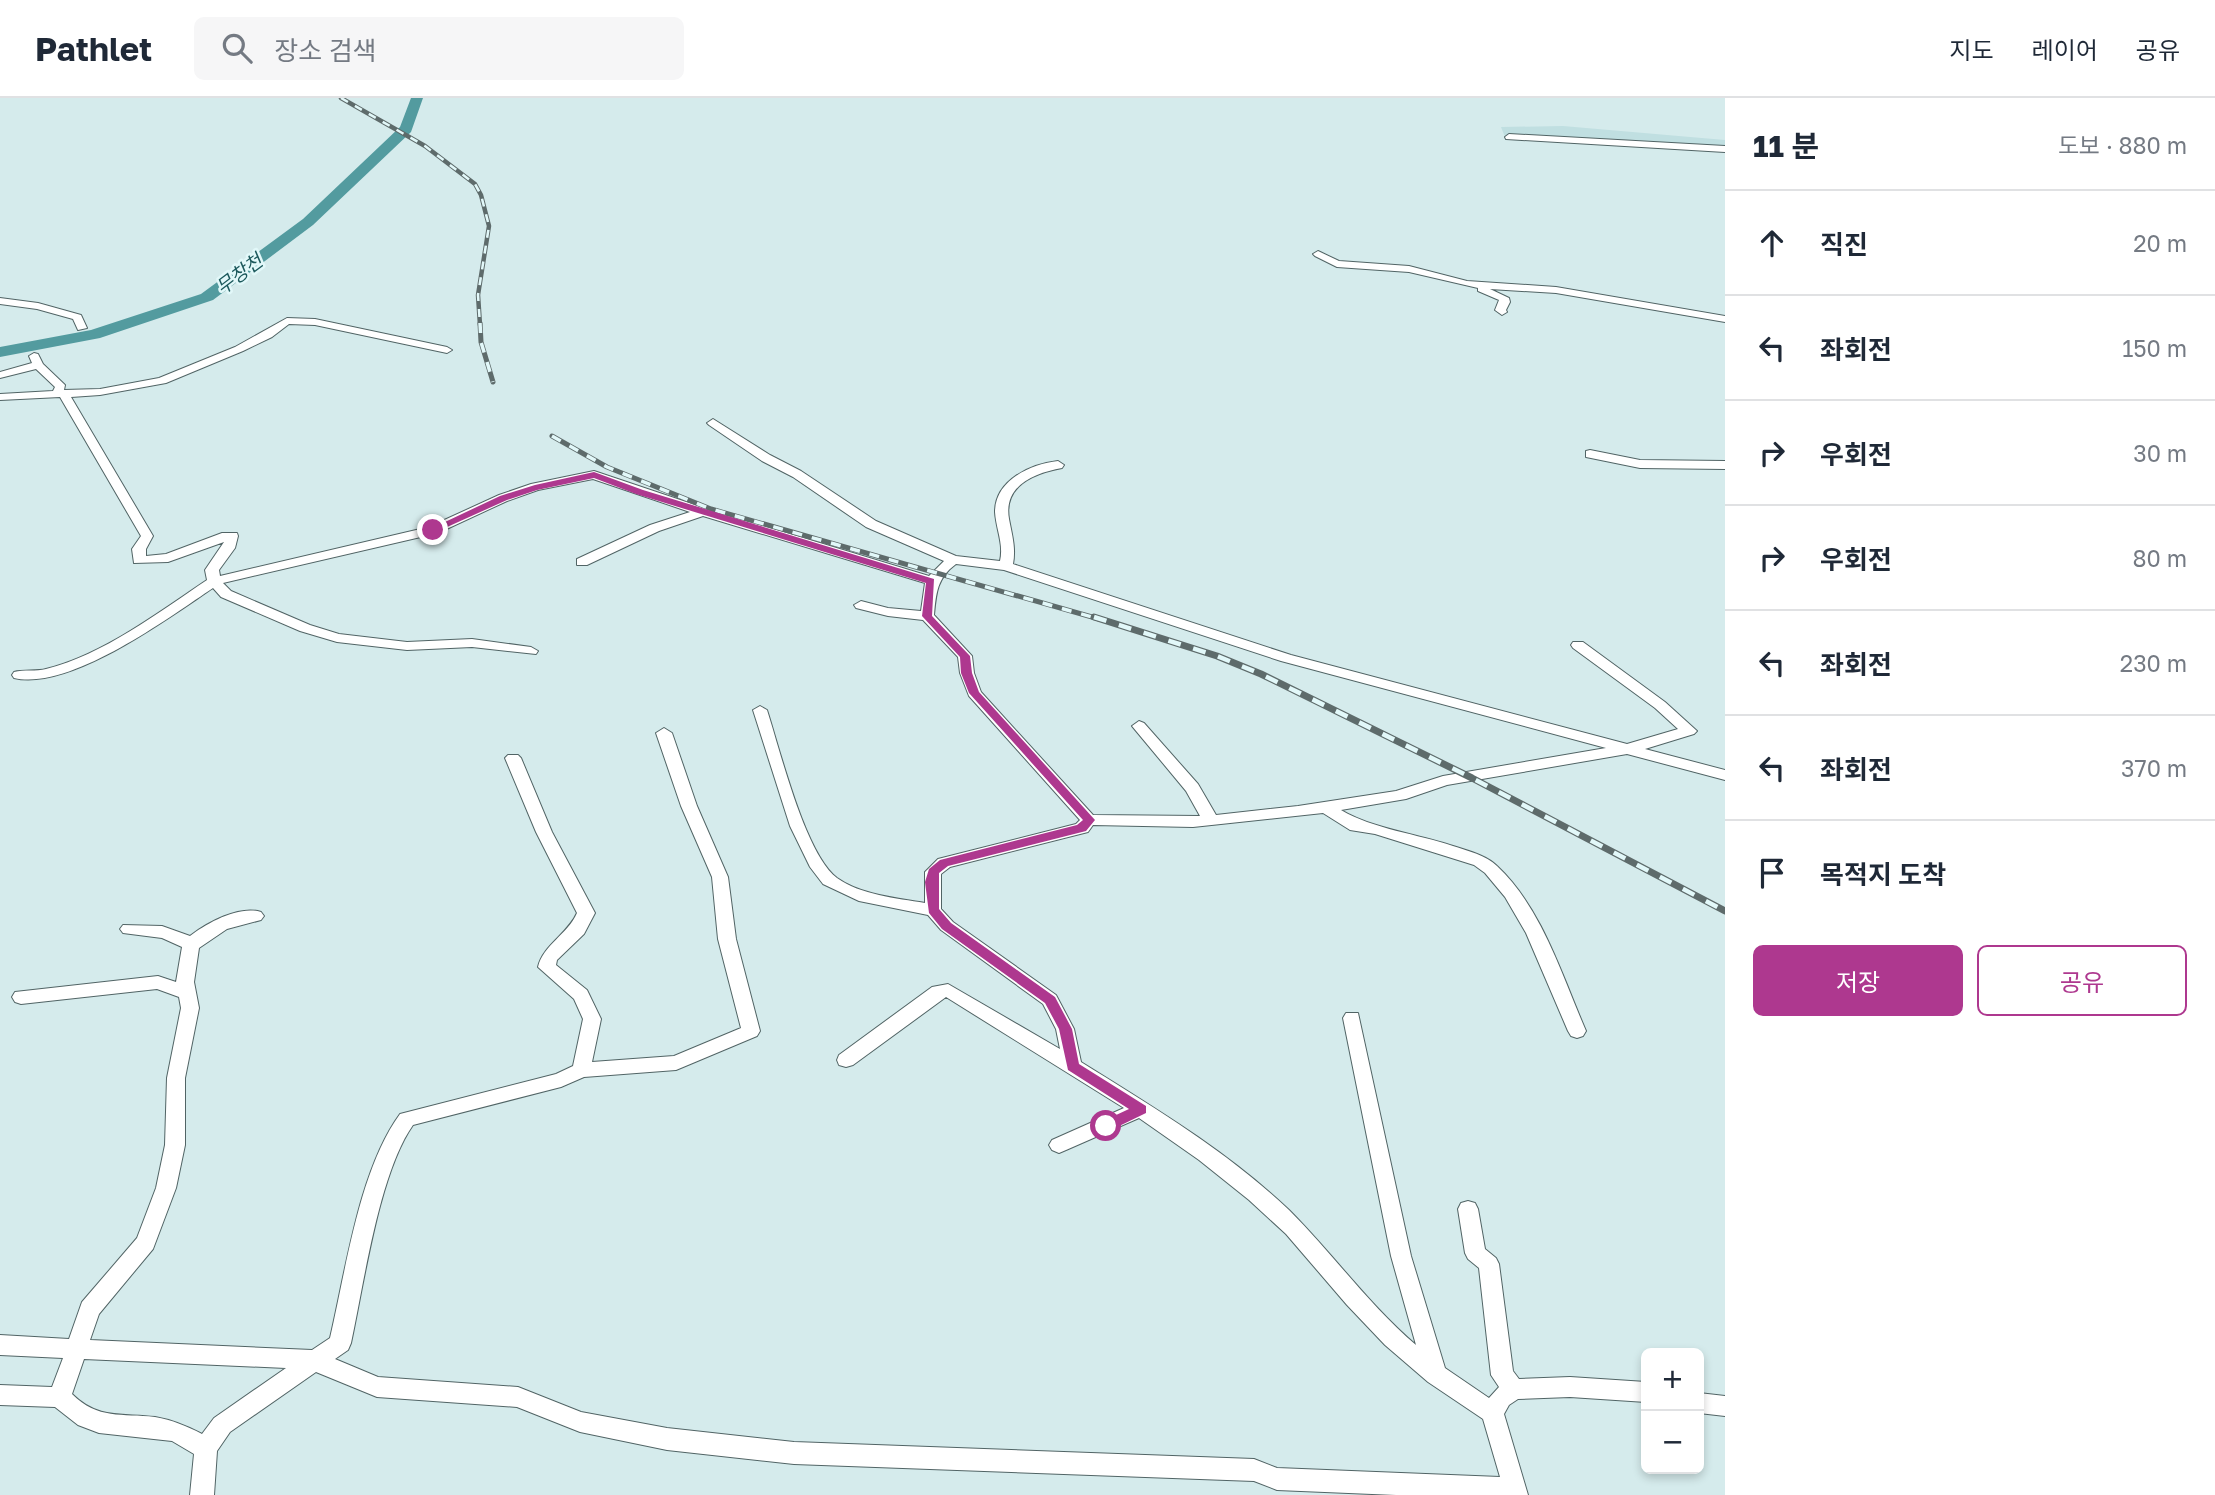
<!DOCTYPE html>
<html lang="ko">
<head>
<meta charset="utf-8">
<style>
  body { margin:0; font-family:"Golos Text","Noto Sans KR",sans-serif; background:#f6f6f7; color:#1f2937 }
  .controls { position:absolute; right:21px; bottom:21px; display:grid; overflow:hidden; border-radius:10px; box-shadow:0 4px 10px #0003 }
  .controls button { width:63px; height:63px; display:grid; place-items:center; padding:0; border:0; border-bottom:2px solid #e0e1e3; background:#fff; color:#1f2937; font:35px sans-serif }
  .stop { position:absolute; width:21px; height:21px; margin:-16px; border:5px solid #ae388f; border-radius:50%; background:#fff }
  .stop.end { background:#ae388f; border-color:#fff; box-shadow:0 2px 7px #0008 }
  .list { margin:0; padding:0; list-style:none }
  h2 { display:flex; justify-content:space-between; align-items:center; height:91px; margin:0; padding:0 28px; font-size:30px }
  h2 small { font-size:23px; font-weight:400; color:#747a83 }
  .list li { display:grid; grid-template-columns:46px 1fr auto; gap:21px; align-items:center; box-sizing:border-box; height:105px; padding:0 28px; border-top:2px solid #e0e1e3 }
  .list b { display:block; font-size:26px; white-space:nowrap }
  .list em { font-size:23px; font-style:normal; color:#747a83 }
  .actions { display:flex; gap:14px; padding:21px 28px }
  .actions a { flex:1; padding:16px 0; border:2px solid #ae388f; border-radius:10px; text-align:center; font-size:24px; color:#ae388f }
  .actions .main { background:#ae388f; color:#fff }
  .icon { flex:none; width:38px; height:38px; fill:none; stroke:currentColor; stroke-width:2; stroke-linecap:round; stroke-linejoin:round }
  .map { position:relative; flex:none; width:1725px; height:1397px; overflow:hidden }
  header { display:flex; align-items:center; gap:42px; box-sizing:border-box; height:98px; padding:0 35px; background:#fff; border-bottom:2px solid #e0e1e3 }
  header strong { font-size:33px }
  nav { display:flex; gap:38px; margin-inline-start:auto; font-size:24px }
  .search { width:490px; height:63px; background:#f6f6f7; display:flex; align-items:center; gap:18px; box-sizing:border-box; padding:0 24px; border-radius:10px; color:#747a83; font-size:26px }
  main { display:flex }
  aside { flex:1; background:#fff }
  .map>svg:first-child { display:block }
  .built { fill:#c0dfe1 }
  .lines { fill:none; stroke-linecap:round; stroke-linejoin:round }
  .river { fill:#539b9f; fill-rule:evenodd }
  .street-casing { stroke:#516465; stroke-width:2 }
  .street { fill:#fff; fill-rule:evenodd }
  .rail-far2-casing { stroke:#5e6b6b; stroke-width:4.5 }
  .rail-far1-casing { stroke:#5e6b6b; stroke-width:5 }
  .rail-casing { stroke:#5e6b6b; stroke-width:7 }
  .rail-far2 { stroke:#e2f8f9; stroke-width:2.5; stroke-dasharray:8; stroke-linecap:butt }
  .rail-far1 { stroke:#e2f8f9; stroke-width:3.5; stroke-dasharray:10; stroke-linecap:butt }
  .rail { stroke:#e2f8f9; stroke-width:4.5; stroke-dasharray:13; stroke-linecap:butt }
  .route { fill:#ae388f }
  .labels { text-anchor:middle; stroke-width:5; stroke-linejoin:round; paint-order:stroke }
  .far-water-label { font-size:19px; font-style:italic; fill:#1c595c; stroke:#e2f8f9 }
</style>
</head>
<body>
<header>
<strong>Pathlet</strong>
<div class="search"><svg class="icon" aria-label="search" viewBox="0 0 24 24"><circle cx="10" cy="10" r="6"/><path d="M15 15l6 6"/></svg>장소 검색</div>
<nav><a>지도</a><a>레이어</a><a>공유</a></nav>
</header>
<main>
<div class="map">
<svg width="1725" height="1397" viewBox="0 0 1725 1397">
  <rect width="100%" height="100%" fill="#d5ebec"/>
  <path class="built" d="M1563,28L1725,42V51L1505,39L1501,29Z"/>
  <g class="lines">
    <path class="river" d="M411,0H423L411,34L313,127L213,202L100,240L0,259V249L91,232L201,196L303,121L400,29Z"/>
    <g class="street-casing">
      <path id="street" d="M1509,36L1725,48V54L1506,41L1505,39Z
        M1318,153L1339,163L1409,168L1467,183L1556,189L1725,218V224L1556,195L1490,191L1509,200L1510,204L1506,212L1507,214L1502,217L1495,212L1499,202L1478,193V190L1409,174L1337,169L1315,158L1313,156Z
        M0,200L38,205L81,217L87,230L78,232L73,221L37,211L0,206Z
        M287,220L315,221L447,249L452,252L447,255L315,227L289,226L272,239L243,253L166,285L100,297L71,299L153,438L146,451V458L166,456L222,435H237L238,438L235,450L219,472L220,478L429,429L499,397L531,386L594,373L707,411L929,478L944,463L866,429L793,379L762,363L709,327L707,325L713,321L770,357L801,373L876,423L956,458L1000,463C1004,446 996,431 995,414C995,382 1031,366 1058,363L1064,367L1062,370C1035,375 1003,387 1009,421C1012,437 1016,450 1013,466L1291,557L1627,646L1678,631L1655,610L1573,550L1571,547L1573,544H1583L1665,604L1697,633L1694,636L1645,651L1725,672V682L1627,656L1447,687L1406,701L1341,712C1373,731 1418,736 1453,748C1468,753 1486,757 1497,768C1542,810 1562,878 1586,933L1583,938L1577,940L1571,938L1568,933L1526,835L1505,799L1485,775L1474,767L1375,736L1350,732L1323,715L1193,729L1093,727L1088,734L950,769L941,776V811L953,824L1056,897L1074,931L1081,964C1153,1009 1227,1053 1289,1112C1333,1156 1369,1207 1416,1247L1391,1158L1343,920L1346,915H1358L1411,1158L1445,1270L1489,1300L1499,1289L1491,1277L1479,1170L1468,1161L1465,1155L1458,1111L1461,1105L1468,1103L1475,1105L1478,1111L1485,1151L1496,1160L1499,1166L1513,1273L1519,1281L1570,1279L1646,1284V1304L1570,1299L1518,1301L1509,1307L1504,1316L1528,1397H1396L1277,1392L1254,1383L794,1366L667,1352L580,1334L517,1309L377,1299L316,1274L230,1334L217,1353L214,1397H190L194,1356L172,1343L99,1335L78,1327L55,1309L0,1307V1287L52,1289L63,1260L0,1257V1237L69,1241L82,1204L137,1140L156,1090L165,1047L167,980L181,910L179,899L157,891L21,906L15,904L12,899L15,894L158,878L176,884L182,849L162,840L123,835L120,831L123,827L162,828L190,838C207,825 239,807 261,814L264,818L261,822L227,831L199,850L194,884L199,910L185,980V1047L176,1090L153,1151L99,1216L90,1242L312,1252L330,1240C346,1172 359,1072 400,1016L556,976L573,968L583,921L574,901L538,869C543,847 568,836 577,815L536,734L505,660L508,657H518L521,660L552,734L595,815L584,836L557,862L556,867L587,892L601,921L592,964L674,958L741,930L718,841L712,779L681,708L656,635L664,630L672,635L697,708L728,779L736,841L760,933L757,938L676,972L584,979L561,989L413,1027C379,1075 364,1185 351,1245L348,1252L335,1261L378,1279L518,1289L581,1314L667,1330L794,1344L1254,1361L1277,1370L1500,1379L1483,1321L1428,1284L1385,1247L1347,1207L1286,1136L1249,1102L1199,1062L1139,1020L1066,1052L1059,1055L1052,1052L1049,1047L1052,1042L1124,1010L946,899L853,967L846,969L839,967L837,962L839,957L932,889L948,886L1060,951L1056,931L1043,906L941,832L928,817L859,803L823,786L810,769L790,728L753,612L760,608L767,612C780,652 805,756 837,780C861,797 896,800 925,805V774L938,761L1076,726L1080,722L969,598L960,575L958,559L923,522L888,518L856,510L854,507L861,503L888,510L921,513L925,485L703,418L659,433L587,467H577V461L650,427L690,414L593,381L538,392L507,403L438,435L223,485L231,493L310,527L339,536L407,544L472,541L531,549L538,553L536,556L472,549L407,552L337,544L300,533L221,499L213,490C168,520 70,593 14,580L12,577L14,574C24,571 36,574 46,571C103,557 159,514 207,482L205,472L224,444L168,464L134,465L132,451L141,438L60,299L0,302V296L53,293L55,289L36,271L0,280V274L32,265L29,258L34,255L38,256L43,266L65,287L64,292L100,291L159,280L235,249ZM956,466L1004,472L1281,563L1606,650L1443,678L1396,693L1298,708L1216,717L1198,686L1144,625L1139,623L1132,628L1186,693L1200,718L1093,717L981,594L974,575L972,558L934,517C936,495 937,480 956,466ZM84,1261L286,1270L214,1320L202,1336C187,1328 172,1322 155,1319C122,1315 98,1322 72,1296Z
        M1590,352L1640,362L1725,363V371L1640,370L1586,359V353Z
        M1699,1295L1725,1298V1318L1699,1315Z"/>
    </g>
    <use href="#street" class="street"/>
    <g class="rail-far2-casing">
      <path id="rail-far2" d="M341,0L425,48L475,86L481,97L489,128L478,197L480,227"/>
    </g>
    <g class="rail-far1-casing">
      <path id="rail-far1" d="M480,225L481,244L493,284
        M552,338L607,369L711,411L1099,521"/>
    </g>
    <g class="rail-casing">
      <path id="rail" d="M1094,519L1217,558L1261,576L1472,680L1725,813"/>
    </g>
    <use href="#rail-far2" class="rail-far2"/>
    <use href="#rail-far1" class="rail-far1"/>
    <use href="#rail" class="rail"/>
  </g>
  <path class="route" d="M594,374L643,392L934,481L932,518L970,558L972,575L979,594L1095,722L1086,733L948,768L939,775V811L951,825L1055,899L1072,931L1079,966L1146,1008V1015L1111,1032H1101V1024L1129,1011L1068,972L1059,931L1045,905L942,831L929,815L925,784L929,771L940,762L1077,727L1083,722L969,595L961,575L960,559L922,518L926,485L636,396L594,380L537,392L507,402L436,434L428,432L500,398L535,387Z"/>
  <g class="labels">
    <g class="far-water-label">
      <text transform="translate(239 176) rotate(-37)" y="7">무창천</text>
    </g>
  </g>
</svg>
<div class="controls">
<button>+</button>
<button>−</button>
</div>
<div class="stop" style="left:1106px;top:1028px"></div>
<div class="stop end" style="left:433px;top:432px"></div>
</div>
<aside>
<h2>11 분<small>도보 · 880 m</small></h2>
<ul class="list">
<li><svg class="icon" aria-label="ahead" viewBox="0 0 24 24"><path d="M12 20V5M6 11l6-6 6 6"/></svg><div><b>직진</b></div><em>20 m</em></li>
<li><svg class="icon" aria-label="left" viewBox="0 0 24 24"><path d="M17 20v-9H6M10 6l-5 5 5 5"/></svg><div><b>좌회전</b></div><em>150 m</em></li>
<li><svg class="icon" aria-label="right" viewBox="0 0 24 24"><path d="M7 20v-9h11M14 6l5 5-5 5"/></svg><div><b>우회전</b></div><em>30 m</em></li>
<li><svg class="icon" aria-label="right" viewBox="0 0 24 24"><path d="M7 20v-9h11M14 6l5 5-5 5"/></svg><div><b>우회전</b></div><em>80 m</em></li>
<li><svg class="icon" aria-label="left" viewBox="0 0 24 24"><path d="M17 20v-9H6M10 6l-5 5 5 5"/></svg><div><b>좌회전</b></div><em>230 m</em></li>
<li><svg class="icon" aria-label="left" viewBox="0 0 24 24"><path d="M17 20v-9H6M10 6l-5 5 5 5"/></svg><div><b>좌회전</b></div><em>370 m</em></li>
<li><svg class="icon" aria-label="arrive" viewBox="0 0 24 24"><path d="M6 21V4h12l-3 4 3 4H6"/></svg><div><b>목적지 도착</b></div></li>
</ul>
<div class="actions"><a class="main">저장</a><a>공유</a></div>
</aside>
</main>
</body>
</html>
